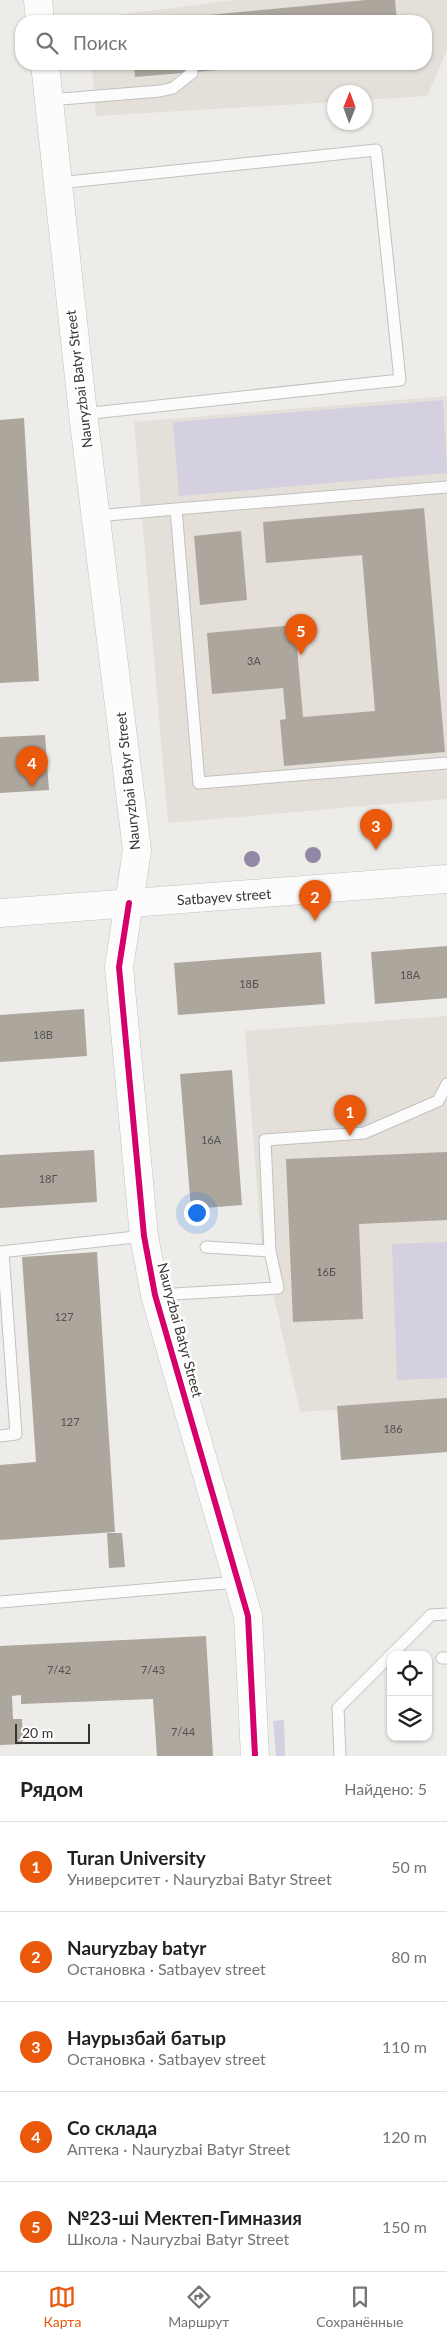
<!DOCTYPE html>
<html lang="ru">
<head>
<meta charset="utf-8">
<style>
  body { margin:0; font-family:Lato,sans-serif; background:#f2f2f2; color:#202124 }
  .controls { position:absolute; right:15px; bottom:15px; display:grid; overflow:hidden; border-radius:10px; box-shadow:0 1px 4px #0004 }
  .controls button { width:45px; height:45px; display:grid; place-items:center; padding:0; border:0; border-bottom:1px solid #e0e0e0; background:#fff; color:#202124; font:25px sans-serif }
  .compass { position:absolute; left:327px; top:85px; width:45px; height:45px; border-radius:50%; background:#fff; box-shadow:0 1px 4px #0004; rotate:1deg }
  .scale { position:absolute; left:15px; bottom:12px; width:75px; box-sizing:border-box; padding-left:5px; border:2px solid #363533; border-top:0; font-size:14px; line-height:18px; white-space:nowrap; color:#363533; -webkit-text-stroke:4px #fff; paint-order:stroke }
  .you { position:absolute; left:196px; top:1212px; width:18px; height:18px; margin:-12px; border:4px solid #fff; border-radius:50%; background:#1a73e8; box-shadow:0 0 0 8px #1a73e833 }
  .badge { display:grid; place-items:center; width:32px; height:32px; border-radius:50%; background:#ea580c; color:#fff; font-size:16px; font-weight:700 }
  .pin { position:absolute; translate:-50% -41px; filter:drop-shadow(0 1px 2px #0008) }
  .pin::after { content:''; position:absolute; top:26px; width:18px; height:15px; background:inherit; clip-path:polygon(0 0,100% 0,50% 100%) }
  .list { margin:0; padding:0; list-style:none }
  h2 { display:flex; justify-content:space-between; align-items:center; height:65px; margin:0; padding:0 20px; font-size:21px }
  h2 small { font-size:16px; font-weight:400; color:#757577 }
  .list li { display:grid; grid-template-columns:32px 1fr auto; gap:15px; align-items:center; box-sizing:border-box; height:90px; padding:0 20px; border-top:1px solid #e0e0e0 }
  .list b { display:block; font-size:19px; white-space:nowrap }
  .list p { margin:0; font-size:16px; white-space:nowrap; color:#757577 }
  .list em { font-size:16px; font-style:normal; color:#757577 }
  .icon { flex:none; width:28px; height:28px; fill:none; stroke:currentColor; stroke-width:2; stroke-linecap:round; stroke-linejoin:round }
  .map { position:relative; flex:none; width:447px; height:1756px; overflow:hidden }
  .search { position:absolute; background:#fff; box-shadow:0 1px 4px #0004; left:15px; right:15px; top:15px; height:55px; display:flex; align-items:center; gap:12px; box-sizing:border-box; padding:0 18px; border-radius:20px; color:#757577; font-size:19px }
  .sheet { height:515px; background:#fff }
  nav { display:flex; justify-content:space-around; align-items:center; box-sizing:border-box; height:70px; border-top:1px solid #e0e0e0; background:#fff; font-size:14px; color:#757577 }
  nav a { display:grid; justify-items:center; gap:2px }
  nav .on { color:#ea580c }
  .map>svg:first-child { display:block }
  .built { fill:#e4dfd8 }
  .green { fill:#d4d0df }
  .building { fill:#aca69d }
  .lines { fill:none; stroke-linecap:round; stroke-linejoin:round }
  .service-casing { stroke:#c3c1bf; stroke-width:13 }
  .tertiary-casing { stroke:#c3c1bf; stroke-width:29 }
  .secondary-casing { stroke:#c3c1bf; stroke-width:29 }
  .service { stroke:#fcfcfc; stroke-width:11 }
  .tertiary { stroke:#fcfcfc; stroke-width:28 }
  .secondary { stroke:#fcfcfc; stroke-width:28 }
  .cycleway-casing { stroke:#fff; stroke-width:9 }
  .cycleway { stroke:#d6006c; stroke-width:6 }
  .tree { fill:#9288a6 }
  .labels { text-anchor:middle; stroke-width:5; stroke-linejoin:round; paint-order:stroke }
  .number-label { font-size:11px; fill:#54514e }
  .street-label { font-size:14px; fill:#363533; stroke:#fff }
</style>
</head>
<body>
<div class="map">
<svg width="447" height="1756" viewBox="0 0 447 1756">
  <rect width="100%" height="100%" fill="#eeece9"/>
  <path class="built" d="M233,0H447V50L427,96L365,100L364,92H334V102L96,116L92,64H426V21H89L88,19Z
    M447,396V799L168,823L134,422Z
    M447,1016V1403L300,1412L261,1240L245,1031Z"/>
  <path class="green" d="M443,400L447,473L179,496L173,422Z
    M447,1242V1378L397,1380L392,1244Z
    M284,1720L285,1756H276L273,1721Z"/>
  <path class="building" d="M366,0H395L397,21H146Z
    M134,64H275V65L135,77Z
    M24,418L39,681L0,683V420Z
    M424,508L445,752L284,766L280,720L286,719L283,688L212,694L207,633L295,625L303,717L375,711L362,555L266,563L263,522Z
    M241,531L247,600L200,605L194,536Z
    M45,735L49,790L0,793V737Z
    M447,946V998L375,1004L371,952Z
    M321,952L325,1004L178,1015L174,963Z
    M84,1009L87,1056L0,1062V1015Z
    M232,1070L242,1205L191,1209L180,1074Z
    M94,1150L97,1202L0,1208V1155Z
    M447,1152V1220L359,1224L363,1319L293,1322L286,1159Z
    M97,1252L115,1532L0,1540V1465L36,1462L22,1257Z
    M447,1398V1452L341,1460L337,1406Z
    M107,1533H122L125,1567L109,1568Z
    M206,1636L213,1756H157L153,1699L21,1704V1695L12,1696L13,1719H22L23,1744L0,1745V1646Z"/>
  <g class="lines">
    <g class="service-casing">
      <path id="service" d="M49,100L160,91L173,88L192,73
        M58,183L376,150L400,380L83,414
        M447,487L176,509L199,783L447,763
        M96,516L176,509
        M206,1247L270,1251
        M0,1252L144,1236
        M156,1295L278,1288L270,1251L265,1140L364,1133L438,1101L447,1084
        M0,1436L16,1434L3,1252
        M0,1602L237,1582
        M391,1655L431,1615L447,1614
        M442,1658H447
        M340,1756L338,1708L391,1655"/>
    </g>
    <g class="tertiary-casing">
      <path id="tertiary" d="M129,903L119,967L144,1236L155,1295L248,1616L255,1756"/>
    </g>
    <g class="secondary-casing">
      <path id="secondary" d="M38,0L40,21
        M45,64L83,414L137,850L129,903
        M0,913L447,879"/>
    </g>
    <use href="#service" class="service"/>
    <use href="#tertiary" class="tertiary"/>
    <use href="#secondary" class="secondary"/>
    <g class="cycleway-casing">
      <path id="cycleway" d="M129,903L119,967L144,1236L155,1295L248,1616L255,1756"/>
    </g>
    <use href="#cycleway" class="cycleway"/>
  </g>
  <g class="tree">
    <circle cx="313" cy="855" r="8"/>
    <circle cx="252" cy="859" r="8"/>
  </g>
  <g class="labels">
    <g class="number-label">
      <text x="254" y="665">3А</text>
      <text x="410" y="979">18А</text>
      <text x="249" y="988">18Б</text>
      <text x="43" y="1039">18В</text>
      <text x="211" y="1144">16А</text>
      <text x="48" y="1183">18Г</text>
      <text x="326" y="1276">16Б</text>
      <text x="64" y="1321">127</text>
      <text x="70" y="1426">127</text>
      <text x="393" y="1433">186</text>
      <text x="59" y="1674">7/42</text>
      <text x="153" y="1674">7/43</text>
      <text x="183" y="1736">7/44</text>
    </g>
    <g class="street-label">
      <text transform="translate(79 379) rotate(-97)" y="5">Nauryzbai Batyr Street</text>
      <text transform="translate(128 781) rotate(-96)" y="5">Nauryzbai Batyr Street</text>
      <text transform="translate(224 897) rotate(-4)" y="5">Satbayev street</text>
      <text transform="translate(180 1330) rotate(75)" y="5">Nauryzbai Batyr Street</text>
    </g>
  </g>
</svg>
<div class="controls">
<button><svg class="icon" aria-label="locate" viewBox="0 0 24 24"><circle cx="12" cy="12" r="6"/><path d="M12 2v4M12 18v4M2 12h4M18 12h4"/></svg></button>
<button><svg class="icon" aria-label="layers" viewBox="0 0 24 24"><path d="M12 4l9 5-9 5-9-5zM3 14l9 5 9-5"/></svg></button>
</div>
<svg class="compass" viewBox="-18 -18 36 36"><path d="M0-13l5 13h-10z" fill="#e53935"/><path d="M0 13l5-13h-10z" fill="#757577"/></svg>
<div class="scale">20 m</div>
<div class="you"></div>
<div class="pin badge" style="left:350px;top:1136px">1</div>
<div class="pin badge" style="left:315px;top:921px">2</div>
<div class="pin badge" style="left:376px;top:850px">3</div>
<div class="pin badge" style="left:32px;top:787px">4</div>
<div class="pin badge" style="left:301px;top:655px">5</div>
<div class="search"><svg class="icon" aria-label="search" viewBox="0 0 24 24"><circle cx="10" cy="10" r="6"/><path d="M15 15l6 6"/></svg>Поиск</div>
</div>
<section class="sheet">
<h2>Рядом<small>Найдено: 5</small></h2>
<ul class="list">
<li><span class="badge">1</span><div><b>Turan University</b><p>Университет · Nauryzbai Batyr Street</p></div><em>50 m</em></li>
<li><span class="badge">2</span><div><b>Nauryzbay batyr</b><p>Остановка · Satbayev street</p></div><em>80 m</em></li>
<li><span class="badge">3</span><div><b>Наурызбай батыр</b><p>Остановка · Satbayev street</p></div><em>110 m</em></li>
<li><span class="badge">4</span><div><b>Со склада</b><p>Аптека · Nauryzbai Batyr Street</p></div><em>120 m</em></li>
<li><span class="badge">5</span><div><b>№23-ші Мектеп-Гимназия</b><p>Школа · Nauryzbai Batyr Street</p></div><em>150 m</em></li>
</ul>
</section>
<nav>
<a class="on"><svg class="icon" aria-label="map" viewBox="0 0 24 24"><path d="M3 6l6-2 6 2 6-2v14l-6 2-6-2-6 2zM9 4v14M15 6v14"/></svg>Карта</a>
<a><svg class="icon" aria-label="directions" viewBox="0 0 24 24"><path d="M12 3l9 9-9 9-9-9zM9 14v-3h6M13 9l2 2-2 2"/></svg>Маршрут</a>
<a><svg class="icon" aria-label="saved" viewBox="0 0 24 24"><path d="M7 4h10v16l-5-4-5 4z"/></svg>Сохранённые</a>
</nav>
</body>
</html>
